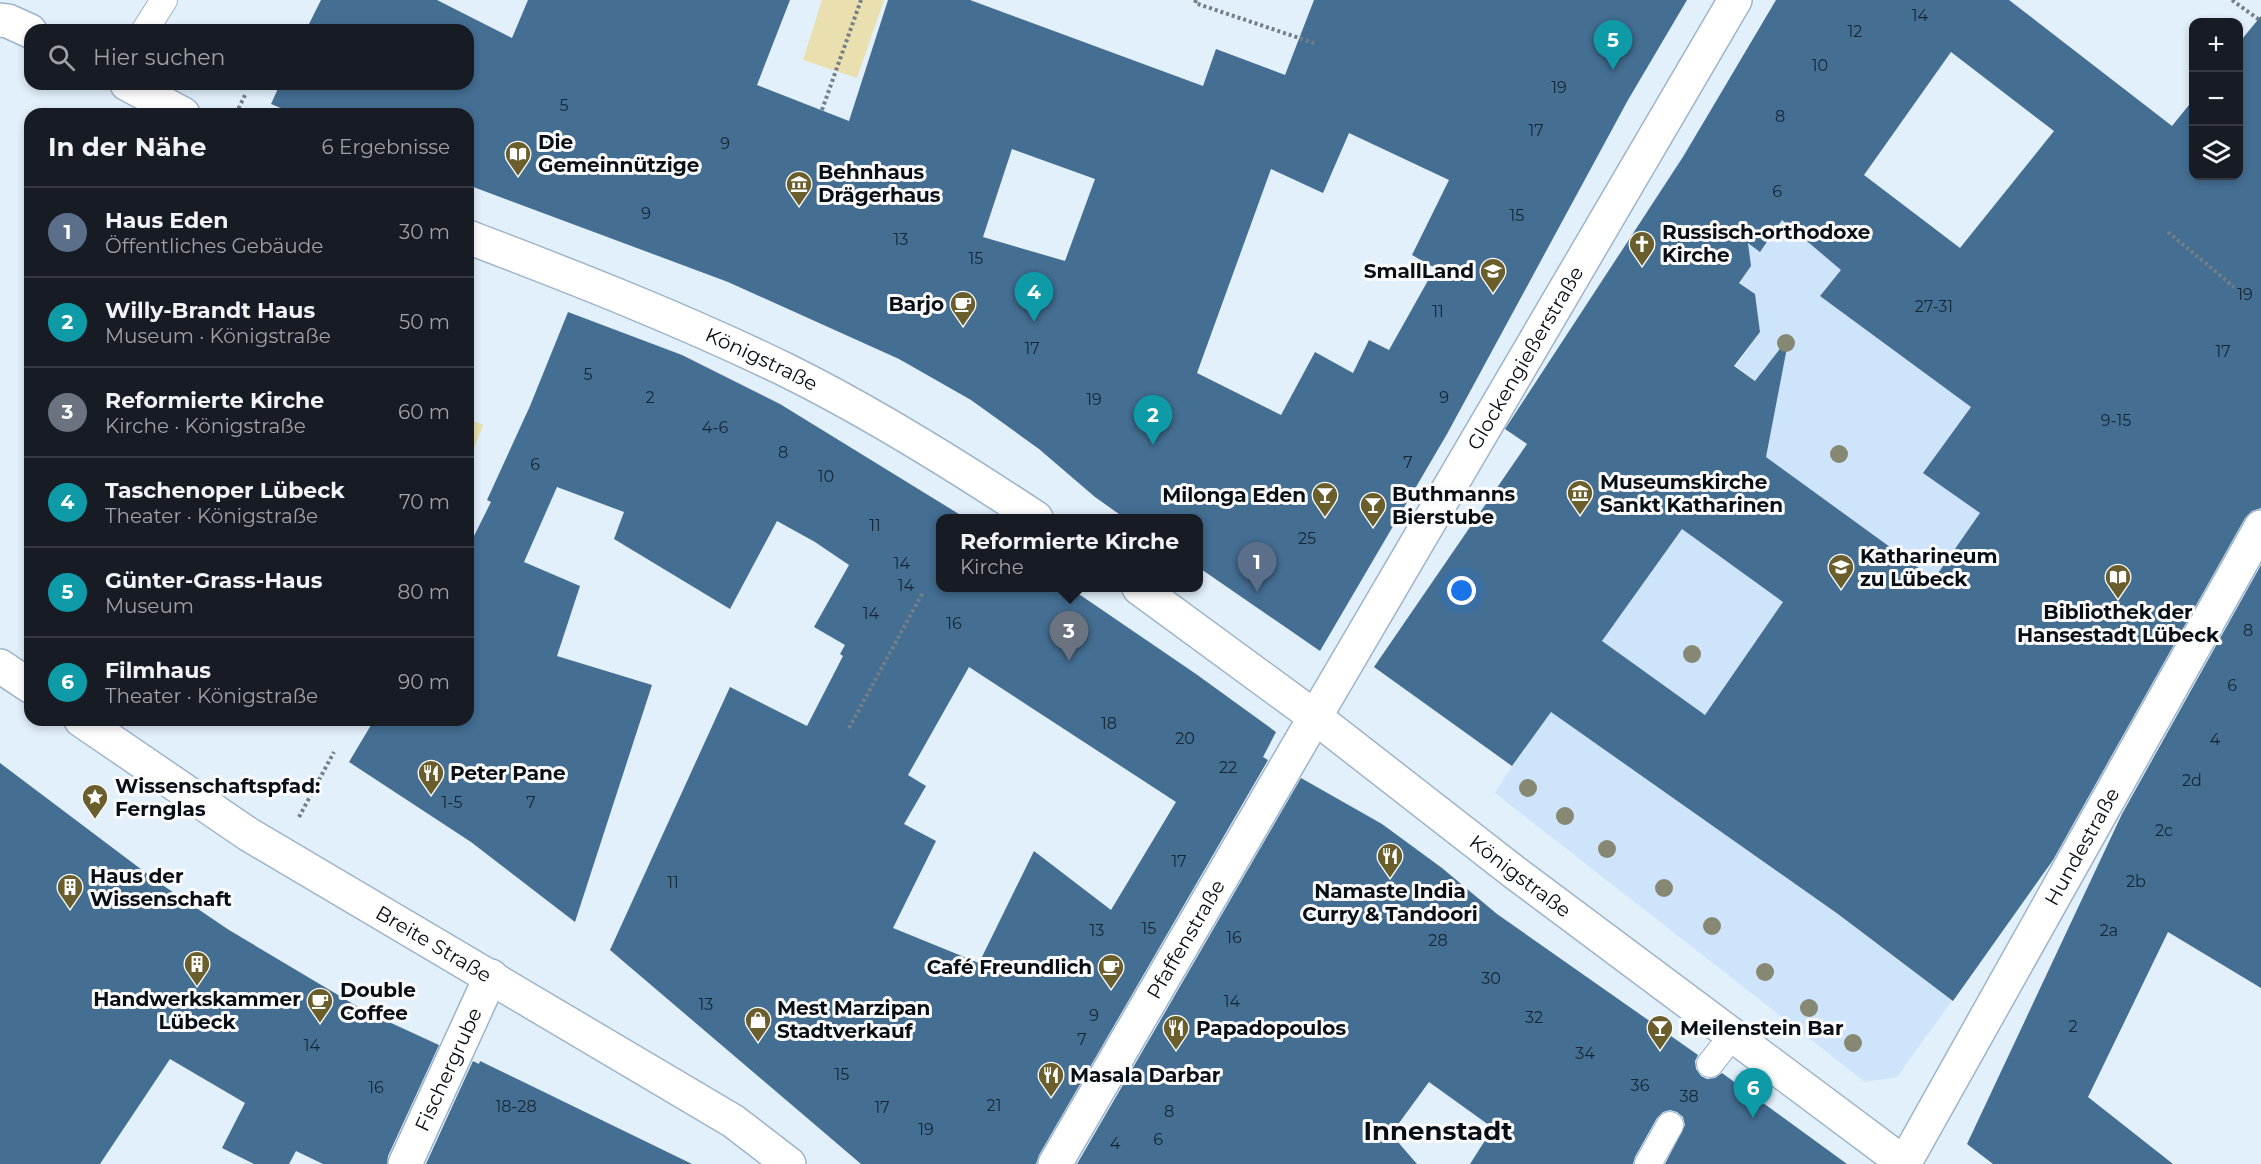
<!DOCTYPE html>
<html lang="de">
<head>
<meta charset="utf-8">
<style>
  body { margin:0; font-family:Montserrat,sans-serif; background:#20242c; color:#f1f3f6 }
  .controls { position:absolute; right:18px; top:18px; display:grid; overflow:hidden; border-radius:12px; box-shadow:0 3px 9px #0003 }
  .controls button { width:54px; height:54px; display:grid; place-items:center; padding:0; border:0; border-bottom:2px solid #363941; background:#171b24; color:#f1f3f6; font:30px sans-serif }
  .you { position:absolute; left:1462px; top:591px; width:21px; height:21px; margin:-15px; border:4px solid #fff; border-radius:50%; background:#1a73e8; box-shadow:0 0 0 9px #1a73e833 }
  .badge { display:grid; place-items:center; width:39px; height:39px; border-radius:50%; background:#ea580c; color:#fff; font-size:20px; font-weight:700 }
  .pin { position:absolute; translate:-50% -50px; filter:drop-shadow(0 2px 3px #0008) }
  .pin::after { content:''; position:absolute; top:32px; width:21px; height:18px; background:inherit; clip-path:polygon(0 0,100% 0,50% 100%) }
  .popup { position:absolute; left:936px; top:514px; width:267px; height:78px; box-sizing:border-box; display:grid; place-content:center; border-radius:12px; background:#171b24; filter:drop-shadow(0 2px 4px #0005); font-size:20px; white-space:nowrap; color:#9ea1a6 }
  .popup b { font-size:22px; color:#f1f3f6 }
  .popup::after { content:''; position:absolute; left:50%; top:100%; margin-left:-12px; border:12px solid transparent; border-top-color:#171b24 }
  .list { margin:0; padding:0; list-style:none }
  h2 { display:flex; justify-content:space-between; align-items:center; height:78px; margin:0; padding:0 24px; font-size:26px }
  h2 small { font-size:20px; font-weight:400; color:#9ea1a6 }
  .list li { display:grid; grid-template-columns:39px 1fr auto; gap:18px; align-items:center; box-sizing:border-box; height:90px; padding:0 24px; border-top:2px solid #363941 }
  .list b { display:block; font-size:22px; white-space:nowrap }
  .list p { margin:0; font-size:20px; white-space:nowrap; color:#9ea1a6 }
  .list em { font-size:20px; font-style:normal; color:#9ea1a6 }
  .icon { flex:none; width:33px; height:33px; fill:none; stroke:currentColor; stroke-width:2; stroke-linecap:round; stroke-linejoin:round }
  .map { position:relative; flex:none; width:2261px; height:1164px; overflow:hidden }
  .search { position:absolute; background:#171b24; box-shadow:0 3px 9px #0003; left:24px; top:24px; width:450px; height:66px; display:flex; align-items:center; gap:15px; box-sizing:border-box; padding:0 21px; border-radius:18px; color:#9ea1a6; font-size:22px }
  .panel { position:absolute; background:#171b24; box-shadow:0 3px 9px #0003; left:24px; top:108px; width:450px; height:618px; border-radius:18px }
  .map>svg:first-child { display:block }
  .built { fill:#cee4fa }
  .green { fill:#eadfae }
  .building { fill:#446e92; fill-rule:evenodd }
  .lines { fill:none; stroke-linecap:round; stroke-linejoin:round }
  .service-casing { stroke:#9eb4c8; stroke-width:28 }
  .pedestrian-casing { stroke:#9eb4c8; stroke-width:36 }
  .minor-casing { stroke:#9eb4c8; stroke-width:36 }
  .tertiary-casing { stroke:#9eb4c8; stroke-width:36 }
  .path { stroke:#737e87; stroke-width:4; stroke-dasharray:3 3; stroke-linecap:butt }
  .service { stroke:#fff; stroke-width:26 }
  .pedestrian { stroke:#fff; stroke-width:33 }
  .minor { stroke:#fff; stroke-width:33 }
  .tertiary { stroke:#fff; stroke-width:33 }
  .tree { fill:#878874 }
  .labels { text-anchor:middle; stroke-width:6; stroke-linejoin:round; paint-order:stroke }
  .number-label { font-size:16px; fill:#162634 }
  .poi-label { font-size:20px; font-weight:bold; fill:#070e15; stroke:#fbfbfb; text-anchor:start }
  .street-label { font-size:20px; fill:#070e15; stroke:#fbfbfb }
  .district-label { font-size:26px; font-weight:bold; fill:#070e15; stroke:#fbfbfb }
</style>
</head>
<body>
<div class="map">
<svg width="2261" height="1164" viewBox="0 0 2261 1164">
  <rect width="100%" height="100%" fill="#e2f0fc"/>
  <path class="built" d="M1716,103L1873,228L1821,296L1971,407L2060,569L2039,880L1897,1077L1865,1082L1495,793L1512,766L1777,397L1736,366L1760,332L1755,294L1646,213Z"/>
  <path class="green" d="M822,0H884L857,78L803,60Z
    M468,419L483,425L468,464Z"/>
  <path class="building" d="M321,0H437L512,38L528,0H790L757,85L849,121L888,0H970L1203,86L1216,49L1285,75L1314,0H1687L1628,100L1447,434L1320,651L1198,567V519H1126L1095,497L1039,449L971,400L899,359L728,282L468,185V114H295L271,104L280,84H468V30H306ZM1349,133L1449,180L1412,255L1435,268L1389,350L1369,340L1353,373L1315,352L1281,415L1197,373L1271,169L1323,193ZM1012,149L1095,179L1065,261L983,237Z
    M1776,0H2009L2172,126L2193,100V176H2238V44L2261,16V508L2252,511L2245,518L2053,860L1953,1001L1838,914L1551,712L1512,766L1374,667L1527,444L1505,429L1683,157ZM1951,52L2054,131L1960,248L1864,175ZM1782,220L1841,270L1820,296L1971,407L1923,473L1980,513L1934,579L1766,457L1789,337L1755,381L1734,366L1760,332L1755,294L1739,283L1751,266L1748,243L1760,252ZM1682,529L1783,602L1705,715L1602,641Z
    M568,312L682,355L780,404L967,519H940V588H1070L1196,674L1276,732L1263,757L1268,760L1039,1155L1036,1164H861L610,950L730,687L807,726L843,656L840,654L845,645L814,627L849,565L815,542L777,521L730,609L614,539L624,512L557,487L524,562L580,586L557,656L652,685L575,922L471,842L349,762L374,720H468V548L491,502L487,500L530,406ZM969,667L1176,802L1111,910L1034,851L979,963L893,928L936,841L904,824L926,786L908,775Z
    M2261,565V988L2168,932L2088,1097L2173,1164H1993L1967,1144L2122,814Z
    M0,763L158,882L229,930L365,1011L439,1045L388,1156L387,1164H323L296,1151L289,1164H254L222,1148L245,1103L170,1059L100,1164H0Z
    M1301,778L1382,824L1442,868L1497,914L1698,1055L1695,1061L1696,1069L1701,1076L1707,1079L1715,1078L1722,1073L1847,1164H1665L1685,1125L1683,1117L1677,1112L1670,1110L1663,1112L1657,1118L1635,1157L1633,1164H1470L1493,1128L1429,1082L1391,1134L1417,1164H1077Z
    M473,1061L479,1064L480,1061L692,1164H426Z"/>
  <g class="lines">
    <g class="service-casing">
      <path id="service" d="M145,30L164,0
        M1710,1064L1733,1035
        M1648,1164L1670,1125"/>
    </g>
    <g class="pedestrian-casing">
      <g id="pedestrian">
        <path id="s1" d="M1055,1164L1315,717"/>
      </g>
    </g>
    <g class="minor-casing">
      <g id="minor">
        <path id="s2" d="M1315,717L1735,0"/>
        <path id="s3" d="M405,1164L491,976"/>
        <path id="s4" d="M1904,1164L2261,527"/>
      </g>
    </g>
    <g class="tertiary-casing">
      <g id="tertiary">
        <path d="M0,20L8,21L30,31"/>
        <path d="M127,84L183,114"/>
        <path id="s5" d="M468,237C576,278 683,320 786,370C873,413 956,465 1036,518"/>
        <path id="s6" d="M1139,588L1315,717L1514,872L1905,1164"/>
        <path d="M0,666L30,686"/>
        <path id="s7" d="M81,720L248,834L733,1121L789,1164"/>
      </g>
    </g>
    <path class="path" d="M1196,0L1195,3L1317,44
      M2232,0L2261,21
      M822,110L861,0
      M236,114L246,93
      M2168,232L2234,287
      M849,728L923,592
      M299,817L334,752"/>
    <use href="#service" class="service"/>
    <use href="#pedestrian" class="pedestrian"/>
    <use href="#minor" class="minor"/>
    <use href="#tertiary" class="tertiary"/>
  </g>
  <g class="tree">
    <circle cx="1786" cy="343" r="9"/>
    <circle cx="1839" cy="454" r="9"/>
    <circle cx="1692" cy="654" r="9"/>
    <circle cx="1528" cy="788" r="9"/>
    <circle cx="1565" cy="816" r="9"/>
    <circle cx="1607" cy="849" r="9"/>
    <circle cx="1664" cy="888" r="9"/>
    <circle cx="1712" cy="926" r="9"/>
    <circle cx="1765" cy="972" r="9"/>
    <circle cx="1809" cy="1008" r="9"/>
    <circle cx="1853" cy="1043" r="9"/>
  </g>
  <defs>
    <g id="library-pin" transform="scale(1.35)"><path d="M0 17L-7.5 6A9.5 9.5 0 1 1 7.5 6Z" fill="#6a5f2c" stroke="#fbfbfb"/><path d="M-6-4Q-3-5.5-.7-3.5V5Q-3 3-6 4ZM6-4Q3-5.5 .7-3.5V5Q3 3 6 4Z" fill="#fff"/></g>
    <g id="museum-pin" transform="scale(1.35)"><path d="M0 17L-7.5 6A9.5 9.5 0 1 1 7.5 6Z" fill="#6a5f2c" stroke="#fbfbfb"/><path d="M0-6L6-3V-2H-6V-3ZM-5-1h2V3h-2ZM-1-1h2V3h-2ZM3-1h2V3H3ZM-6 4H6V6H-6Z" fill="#fff"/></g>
    <g id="church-pin" transform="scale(1.35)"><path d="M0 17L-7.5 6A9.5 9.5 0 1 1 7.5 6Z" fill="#6a5f2c" stroke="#fbfbfb"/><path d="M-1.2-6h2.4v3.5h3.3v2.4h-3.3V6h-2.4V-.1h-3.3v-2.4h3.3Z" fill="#fff"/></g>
    <g id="school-pin" transform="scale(1.35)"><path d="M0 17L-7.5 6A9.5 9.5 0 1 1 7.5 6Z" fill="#6a5f2c" stroke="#fbfbfb"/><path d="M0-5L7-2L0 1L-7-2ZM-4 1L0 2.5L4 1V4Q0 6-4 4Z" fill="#fff"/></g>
    <g id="cafe-pin" transform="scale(1.35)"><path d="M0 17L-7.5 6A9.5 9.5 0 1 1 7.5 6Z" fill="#6a5f2c" stroke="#fbfbfb"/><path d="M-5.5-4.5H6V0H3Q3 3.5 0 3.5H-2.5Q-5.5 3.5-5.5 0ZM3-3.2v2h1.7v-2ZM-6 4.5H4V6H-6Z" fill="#fff"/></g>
    <g id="bar-pin" transform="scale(1.35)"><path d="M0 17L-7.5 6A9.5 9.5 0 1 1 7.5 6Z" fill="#6a5f2c" stroke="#fbfbfb"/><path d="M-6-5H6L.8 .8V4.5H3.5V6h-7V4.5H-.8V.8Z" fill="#fff"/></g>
    <g id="restaurant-pin" transform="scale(1.35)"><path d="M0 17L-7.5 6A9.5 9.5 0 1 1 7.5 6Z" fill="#6a5f2c" stroke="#fbfbfb"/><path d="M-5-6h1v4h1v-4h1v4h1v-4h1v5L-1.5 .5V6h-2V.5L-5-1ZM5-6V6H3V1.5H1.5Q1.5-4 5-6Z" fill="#fff"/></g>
    <g id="sight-pin" transform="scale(1.35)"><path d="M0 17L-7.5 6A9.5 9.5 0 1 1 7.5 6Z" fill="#6a5f2c" stroke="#fbfbfb"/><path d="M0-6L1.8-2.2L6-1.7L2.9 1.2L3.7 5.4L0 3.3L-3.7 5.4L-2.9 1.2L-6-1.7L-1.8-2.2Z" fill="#fff"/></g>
    <g id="building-pin" transform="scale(1.35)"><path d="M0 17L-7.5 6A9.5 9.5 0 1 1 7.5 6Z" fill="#6a5f2c" stroke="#fbfbfb"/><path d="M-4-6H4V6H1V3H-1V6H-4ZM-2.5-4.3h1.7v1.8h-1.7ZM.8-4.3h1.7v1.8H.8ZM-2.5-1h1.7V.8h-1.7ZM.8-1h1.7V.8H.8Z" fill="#fff"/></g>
    <g id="shop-pin" transform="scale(1.35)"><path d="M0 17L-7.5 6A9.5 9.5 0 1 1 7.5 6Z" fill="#6a5f2c" stroke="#fbfbfb"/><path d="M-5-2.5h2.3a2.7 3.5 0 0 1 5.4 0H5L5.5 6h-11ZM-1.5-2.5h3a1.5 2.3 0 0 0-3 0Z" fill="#fff"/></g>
  </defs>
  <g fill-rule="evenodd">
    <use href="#library-pin" x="518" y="154"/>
    <use href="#museum-pin" x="799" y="184"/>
    <use href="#church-pin" x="1642" y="244"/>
    <use href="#school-pin" x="1493" y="271"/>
    <use href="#cafe-pin" x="963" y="304"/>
    <use href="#museum-pin" x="1580" y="493"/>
    <use href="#bar-pin" x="1325" y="495"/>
    <use href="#bar-pin" x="1373" y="505"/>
    <use href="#school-pin" x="1841" y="567"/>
    <use href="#library-pin" x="2118" y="577"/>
    <use href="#restaurant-pin" x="431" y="773"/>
    <use href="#sight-pin" x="95" y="797"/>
    <use href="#restaurant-pin" x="1390" y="856"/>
    <use href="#building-pin" x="70" y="887"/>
    <use href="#building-pin" x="197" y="964"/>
    <use href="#cafe-pin" x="1111" y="967"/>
    <use href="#cafe-pin" x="320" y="1001"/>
    <use href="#shop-pin" x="758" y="1020"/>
    <use href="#restaurant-pin" x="1176" y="1028"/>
    <use href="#bar-pin" x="1660" y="1028"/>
    <use href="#restaurant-pin" x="1051" y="1075"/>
  </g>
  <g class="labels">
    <g class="number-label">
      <text x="1920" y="21">14</text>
      <text x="1855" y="37">12</text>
      <text x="1820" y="71">10</text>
      <text x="1559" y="93">19</text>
      <text x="564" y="111">5</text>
      <text x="1780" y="122">8</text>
      <text x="1536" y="136">17</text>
      <text x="725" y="149">9</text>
      <text x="1777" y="197">6</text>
      <text x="646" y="219">9</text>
      <text x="1517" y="221">15</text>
      <text x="901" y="245">13</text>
      <text x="976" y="264">15</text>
      <text x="2245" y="300">19</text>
      <text x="1934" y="312">27-31</text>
      <text x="1438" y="317">11</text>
      <text x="1032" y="354">17</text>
      <text x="2223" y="357">17</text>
      <text x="588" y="380">5</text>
      <text x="650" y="403">2</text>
      <text x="1444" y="403">9</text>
      <text x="1094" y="405">19</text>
      <text x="2116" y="426">9-15</text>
      <text x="715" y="433">4-6</text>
      <text x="783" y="458">8</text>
      <text x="1408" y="468">7</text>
      <text x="535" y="470">6</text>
      <text x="826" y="482">10</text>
      <text x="875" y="531">11</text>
      <text x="1307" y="544">25</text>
      <text x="902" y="569">14</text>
      <text x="906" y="591">14</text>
      <text x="871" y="619">14</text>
      <text x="954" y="629">16</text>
      <text x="2248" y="636">8</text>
      <text x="2232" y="691">6</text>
      <text x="1109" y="729">18</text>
      <text x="1185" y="744">20</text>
      <text x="2215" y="745">4</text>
      <text x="1228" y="773">22</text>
      <text x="2192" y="786">2d</text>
      <text x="452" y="808">1-5</text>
      <text x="531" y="808">7</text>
      <text x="2164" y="836">2c</text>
      <text x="1179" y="867">17</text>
      <text x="2136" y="887">2b</text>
      <text x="673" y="888">11</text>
      <text x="1149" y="934">15</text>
      <text x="1097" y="936">13</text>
      <text x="2109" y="936">2a</text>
      <text x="1234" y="943">16</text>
      <text x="1438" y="946">28</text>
      <text x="1491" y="984">30</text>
      <text x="1232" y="1007">14</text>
      <text x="706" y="1010">13</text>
      <text x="1094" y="1021">9</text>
      <text x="1534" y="1023">32</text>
      <text x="2073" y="1032">2</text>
      <text x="1082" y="1045">7</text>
      <text x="312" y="1051">14</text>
      <text x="1585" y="1059">34</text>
      <text x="842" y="1080">15</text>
      <text x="1640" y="1091">36</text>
      <text x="376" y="1093">16</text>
      <text x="1689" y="1102">38</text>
      <text x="994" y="1111">21</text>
      <text x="516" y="1112">18-28</text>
      <text x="882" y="1113">17</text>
      <text x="1169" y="1117">8</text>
      <text x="926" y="1135">19</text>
      <text x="1158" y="1145">6</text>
      <text x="1115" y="1149">4</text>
    </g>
    <g class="poi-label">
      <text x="538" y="149">Die<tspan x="538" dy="23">Gemeinnützige</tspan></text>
      <text x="818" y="179">Behnhaus<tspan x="818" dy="23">Drägerhaus</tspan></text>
      <text x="1662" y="239">Russisch-orthodoxe<tspan x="1662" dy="23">Kirche</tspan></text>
      <text x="1474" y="278" text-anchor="end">SmallLand</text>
      <text x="944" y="311" text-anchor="end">Barjo</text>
      <text x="1600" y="489">Museumskirche<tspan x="1600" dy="23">Sankt Katharinen</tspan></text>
      <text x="1392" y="501">Buthmanns<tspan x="1392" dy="23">Bierstube</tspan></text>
      <text x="1306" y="502" text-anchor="end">Milonga Eden</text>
      <text x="1860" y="563">Katharineum<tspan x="1860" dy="23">zu Lübeck</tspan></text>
      <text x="2118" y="619" text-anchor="middle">Bibliothek der<tspan x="2118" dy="23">Hansestadt Lübeck</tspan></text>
      <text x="450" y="780">Peter Pane</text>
      <text x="115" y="793">Wissenschaftspfad:<tspan x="115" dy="23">Fernglas</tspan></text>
      <text x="90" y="883">Haus der<tspan x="90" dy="23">Wissenschaft</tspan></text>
      <text x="1390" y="898" text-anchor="middle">Namaste India<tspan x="1390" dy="23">Curry &amp; Tandoori</tspan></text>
      <text x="1092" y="974" text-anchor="end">Café Freundlich</text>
      <text x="340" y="997">Double<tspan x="340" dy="23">Coffee</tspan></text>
      <text x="197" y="1006" text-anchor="middle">Handwerkskammer<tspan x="197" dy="23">Lübeck</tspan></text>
      <text x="777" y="1015">Mest Marzipan<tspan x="777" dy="23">Stadtverkauf</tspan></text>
      <text x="1196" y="1035">Papadopoulos</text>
      <text x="1680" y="1035">Meilenstein Bar</text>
      <text x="1070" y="1082">Masala Darbar</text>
    </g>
    <g class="street-label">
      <text dy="7" stroke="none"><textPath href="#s2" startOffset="416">Glockengießerstraße</textPath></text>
      <text dy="7" stroke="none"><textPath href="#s5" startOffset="318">Königstraße</textPath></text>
      <text dy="7" stroke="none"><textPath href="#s4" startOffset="364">Hundestraße</textPath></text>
      <text dy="7" stroke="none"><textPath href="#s6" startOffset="478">Königstraße</textPath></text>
      <text dy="7" stroke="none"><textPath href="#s1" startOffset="260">Pfaffenstraße</textPath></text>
      <text dy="7" stroke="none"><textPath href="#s7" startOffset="418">Breite Straße</textPath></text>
      <text dy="7" stroke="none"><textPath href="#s3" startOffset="104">Fischergrube</textPath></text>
    </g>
    <g class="district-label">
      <text x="1438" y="1140">Innenstadt</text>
    </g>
  </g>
</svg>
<div class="controls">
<button>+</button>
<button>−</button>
<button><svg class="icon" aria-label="layers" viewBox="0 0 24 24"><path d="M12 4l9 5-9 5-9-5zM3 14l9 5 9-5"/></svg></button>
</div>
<div class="you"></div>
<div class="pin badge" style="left:1257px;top:592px;background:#5c6f8a">1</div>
<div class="pin badge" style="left:1153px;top:445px;background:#0f9aa8">2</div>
<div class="pin badge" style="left:1069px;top:661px;background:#6b7280">3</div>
<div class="popup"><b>Reformierte Kirche</b>Kirche</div>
<div class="pin badge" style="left:1034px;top:322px;background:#0f9aa8">4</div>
<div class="pin badge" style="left:1613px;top:70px;background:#0f9aa8">5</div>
<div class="pin badge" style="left:1753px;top:1118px;background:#0f9aa8">6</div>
<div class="search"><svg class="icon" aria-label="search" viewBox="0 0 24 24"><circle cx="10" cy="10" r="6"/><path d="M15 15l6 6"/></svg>Hier suchen</div>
<section class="panel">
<h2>In der Nähe<small>6 Ergebnisse</small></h2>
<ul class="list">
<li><span class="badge" style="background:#5c6f8a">1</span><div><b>Haus Eden</b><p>Öffentliches Gebäude</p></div><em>30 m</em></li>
<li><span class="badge" style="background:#0f9aa8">2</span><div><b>Willy-Brandt Haus</b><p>Museum · Königstraße</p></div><em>50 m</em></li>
<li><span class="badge" style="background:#6b7280">3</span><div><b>Reformierte Kirche</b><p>Kirche · Königstraße</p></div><em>60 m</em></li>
<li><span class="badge" style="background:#0f9aa8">4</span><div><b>Taschenoper Lübeck</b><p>Theater · Königstraße</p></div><em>70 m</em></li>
<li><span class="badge" style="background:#0f9aa8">5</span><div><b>Günter-Grass-Haus</b><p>Museum</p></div><em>80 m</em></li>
<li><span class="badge" style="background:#0f9aa8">6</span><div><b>Filmhaus</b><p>Theater · Königstraße</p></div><em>90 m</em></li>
</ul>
</section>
</div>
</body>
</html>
